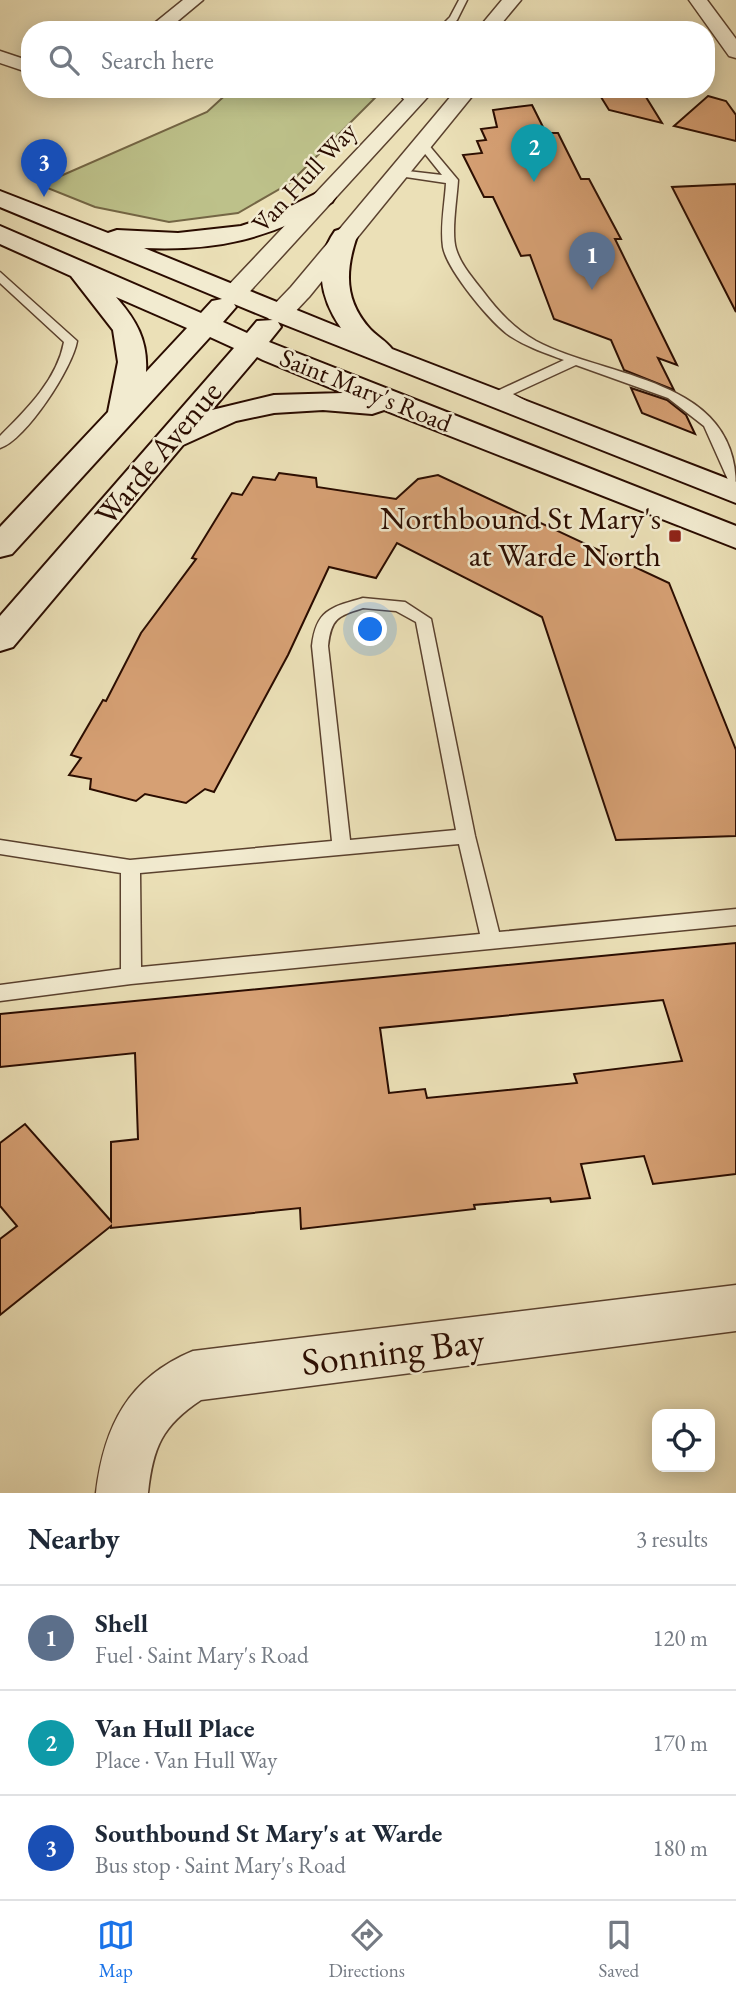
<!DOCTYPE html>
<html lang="en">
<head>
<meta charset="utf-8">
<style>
  body { margin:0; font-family:"EB Garamond",serif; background:#f6f6f7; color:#1f2937 }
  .controls { position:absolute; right:21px; bottom:21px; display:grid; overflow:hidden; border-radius:14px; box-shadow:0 4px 18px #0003 }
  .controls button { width:63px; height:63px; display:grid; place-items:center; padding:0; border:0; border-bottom:2px solid #e0e1e3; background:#fff; color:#1f2937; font:35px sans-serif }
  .you { position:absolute; left:371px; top:630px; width:24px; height:24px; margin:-18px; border:5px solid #fff; border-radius:50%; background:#1a73e8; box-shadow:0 0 0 10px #1a73e833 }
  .badge { display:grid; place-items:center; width:46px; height:46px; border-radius:50%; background:#1a73e8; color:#fff; font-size:23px; font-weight:700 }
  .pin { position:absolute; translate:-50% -58px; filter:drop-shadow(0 2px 4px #0008) }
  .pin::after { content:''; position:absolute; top:37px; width:24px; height:21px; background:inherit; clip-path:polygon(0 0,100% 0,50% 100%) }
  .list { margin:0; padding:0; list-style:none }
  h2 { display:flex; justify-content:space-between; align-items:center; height:91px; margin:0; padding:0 28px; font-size:30px }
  h2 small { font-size:23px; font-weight:400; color:#747a83 }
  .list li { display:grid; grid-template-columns:46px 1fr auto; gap:21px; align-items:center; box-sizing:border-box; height:105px; padding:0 28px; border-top:2px solid #e0e1e3 }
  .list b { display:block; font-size:26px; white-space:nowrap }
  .list p { margin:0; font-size:23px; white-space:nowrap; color:#747a83 }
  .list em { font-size:23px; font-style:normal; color:#747a83 }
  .icon { flex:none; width:38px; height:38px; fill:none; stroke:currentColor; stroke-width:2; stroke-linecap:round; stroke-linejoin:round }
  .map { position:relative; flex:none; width:736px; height:1493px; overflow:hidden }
  .search { position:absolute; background:#fff; box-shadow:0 4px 18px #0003; left:21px; right:21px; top:21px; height:77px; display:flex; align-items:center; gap:18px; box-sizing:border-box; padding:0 24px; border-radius:28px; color:#747a83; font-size:26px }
  .sheet { height:406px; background:#fff }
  nav { display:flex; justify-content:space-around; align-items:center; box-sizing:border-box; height:98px; border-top:2px solid #e0e1e3; background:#fff; font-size:19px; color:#747a83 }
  nav a { display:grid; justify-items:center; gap:4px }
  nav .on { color:#1a73e8 }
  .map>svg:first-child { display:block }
  .green { fill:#bdc18a; stroke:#746645; stroke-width:2 }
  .building { fill:#d6a074; stroke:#2a0c00; stroke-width:2; fill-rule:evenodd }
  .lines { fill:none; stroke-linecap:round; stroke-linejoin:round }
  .service-casing { stroke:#5a412e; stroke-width:3 }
  .minor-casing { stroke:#5a412e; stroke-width:3 }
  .secondary-casing { stroke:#2a0c00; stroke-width:4 }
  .service { fill:#f2ebd0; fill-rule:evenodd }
  .minor { fill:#f2ebd0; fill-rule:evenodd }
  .secondary { fill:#f2ebd0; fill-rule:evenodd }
  .poi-dot { fill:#8f2418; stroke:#f2ebd0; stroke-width:2.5 }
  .labels { text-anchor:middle; stroke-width:5; stroke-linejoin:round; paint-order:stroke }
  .far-street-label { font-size:26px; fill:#2a0c00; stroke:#f2ebd0 }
  .street-label { font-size:32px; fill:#2a0c00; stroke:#f2ebd0 }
  .poi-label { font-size:32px; fill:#2a0c00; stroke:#f2ebd0; text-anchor:end }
  .near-street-label { font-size:38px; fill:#2a0c00; stroke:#f2ebd0 }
</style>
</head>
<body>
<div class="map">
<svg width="736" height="1493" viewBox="0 0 736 1493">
  <rect width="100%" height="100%" fill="#ebe0b7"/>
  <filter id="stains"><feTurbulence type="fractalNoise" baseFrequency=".00286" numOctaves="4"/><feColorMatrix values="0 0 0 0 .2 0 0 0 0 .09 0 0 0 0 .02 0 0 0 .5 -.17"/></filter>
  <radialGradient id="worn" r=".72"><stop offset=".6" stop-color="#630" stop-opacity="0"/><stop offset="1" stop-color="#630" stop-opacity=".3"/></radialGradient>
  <path class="green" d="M232,89H324L375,98L290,183L238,213L169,222L95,207L40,185L207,112Z"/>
  <path class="building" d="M596,89H641L662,123L609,110Z
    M708,96L726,101L736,115V141L674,126Z
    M532,105L546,133H558L581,179H589L621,239H615L677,365L658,358L674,390L624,370L611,340L554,319L530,255L521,256L493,197H484L463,155L482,153L477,141L486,140L481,129L497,127L493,110Z
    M736,184V312L672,187Z
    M631,388L667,400L686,415L695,434L642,413Z
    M279,473L316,478L317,487L396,499L418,479L438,475L669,583L736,750V836L616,840L542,617L397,543L376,578L329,567L288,655L214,792L205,789L186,803L145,794L136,801L90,789L91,779L69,775L81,758L71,755L103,700L106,701L141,633L196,559L192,558L232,493L242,495L253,477L275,480Z
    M736,943V1174L653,1184L644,1156L581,1164L590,1198L551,1202L550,1198L474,1205L475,1209L301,1229L300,1208L111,1228V1226L0,1315V1239L17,1226L0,1206V1143L25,1124L111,1221V1142L138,1139L135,1053L0,1067V1014ZM663,1000L682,1061L574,1074L577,1083L427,1098L425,1089L389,1093L380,1028Z"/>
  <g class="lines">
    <g class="service-casing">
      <path id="service" d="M459,0H467L457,20L447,30H437L450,17Z
        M395,89H406L417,102L408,104Z
        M423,142L427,143L458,180C457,198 451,233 456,249C461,265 472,277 482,290C497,310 513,328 536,341C608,379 736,377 736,486L729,482L704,426L668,398L576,365L513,394L526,401V407H516L497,397V391L564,360C545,353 527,347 510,336C491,323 447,270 443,247C440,227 445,202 446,183L399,176L394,173L399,170L442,175L418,145Z
        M0,272L77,341C73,367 26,440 0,448V436C26,410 57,380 64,342L0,283Z
        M363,598L405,602L431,619L475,836L499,932L736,909V925L131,984L0,1001V985L121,969V873L0,854V840L130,860L332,841L312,646C316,610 331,607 363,598ZM363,608L396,611L416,622L456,830L350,840L328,646C331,618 338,616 363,608ZM459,844L480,934L141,967L140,873Z"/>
    </g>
    <g class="minor-casing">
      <path id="minor" d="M183,0H203L167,30H146Z
        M502,0H521L496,30H477Z
        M689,0H707L736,39V58L729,56Z
        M0,51L30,61V73L0,63Z
        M414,89H435L242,300L233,302L224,300L221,295L224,290Z
        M457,89H478L309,297C296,310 288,324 269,319L265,314L291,287Z
        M736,1285V1331L201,1400C162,1426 153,1447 148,1493H96C104,1426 128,1378 193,1351Z"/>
    </g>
    <g class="secondary-casing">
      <path id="secondary" d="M323,190L332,192L335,197L332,202C269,239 217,251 144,248L341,328C320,298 313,262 335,231L344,228L353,231L357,236C345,271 344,301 371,330C378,337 386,341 392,349L736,482V503L278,322L281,327L269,342L736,526V548L384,410L372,414L323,410L274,413L236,421L183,445L13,647L0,651V616L234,348L210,337L12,554L0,557V527L108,412L118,362L113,330L71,276L0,244V226L201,313L212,301L222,299L0,207V191L108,233L117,230L178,233L241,226L271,216ZM116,297L187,328L146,372C148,340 136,320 116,297ZM234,304L273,320L257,321L247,333L223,322L236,307ZM257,357L263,360L343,393L274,395L212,410Z"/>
    </g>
    <use href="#service" class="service"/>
    <use href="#minor" class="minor"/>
    <use href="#secondary" class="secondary"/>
  </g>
  <rect class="poi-dot" x="668" y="529" width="14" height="14" rx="3.5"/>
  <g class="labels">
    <g class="far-street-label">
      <text transform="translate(304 177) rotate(-47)" y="9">Van Hull Way</text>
      <text transform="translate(366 390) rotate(22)" y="9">Saint Mary's Road</text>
    </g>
    <g class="street-label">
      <text transform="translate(158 453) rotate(-50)" y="11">Warde Avenue</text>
    </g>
    <g class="poi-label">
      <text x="661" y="529">Northbound St Mary's<tspan x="661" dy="37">at Warde North</tspan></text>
    </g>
    <g class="near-street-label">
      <text transform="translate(393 1351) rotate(-7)" y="13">Sonning Bay</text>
    </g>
  </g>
  <rect width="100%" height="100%" filter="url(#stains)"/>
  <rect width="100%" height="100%" fill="url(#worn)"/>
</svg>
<div class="controls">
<button><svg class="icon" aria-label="locate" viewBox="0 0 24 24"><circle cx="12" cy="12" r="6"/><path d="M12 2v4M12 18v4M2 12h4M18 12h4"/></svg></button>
</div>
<div class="you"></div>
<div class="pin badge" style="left:592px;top:290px;background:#5c6f8a">1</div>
<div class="pin badge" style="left:534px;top:182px;background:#0f9aa8">2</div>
<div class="pin badge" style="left:44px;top:197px;background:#1a4fb4">3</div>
<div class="search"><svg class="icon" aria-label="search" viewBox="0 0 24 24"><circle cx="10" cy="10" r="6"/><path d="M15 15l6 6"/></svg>Search here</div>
</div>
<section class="sheet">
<h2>Nearby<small>3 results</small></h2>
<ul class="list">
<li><span class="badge" style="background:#5c6f8a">1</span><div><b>Shell</b><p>Fuel · Saint Mary's Road</p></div><em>120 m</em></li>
<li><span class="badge" style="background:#0f9aa8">2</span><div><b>Van Hull Place</b><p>Place · Van Hull Way</p></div><em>170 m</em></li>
<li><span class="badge" style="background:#1a4fb4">3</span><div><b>Southbound St Mary's at Warde</b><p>Bus stop · Saint Mary's Road</p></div><em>180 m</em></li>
</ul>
</section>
<nav>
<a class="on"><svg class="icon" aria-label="map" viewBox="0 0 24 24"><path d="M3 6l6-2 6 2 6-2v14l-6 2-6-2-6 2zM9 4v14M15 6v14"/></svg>Map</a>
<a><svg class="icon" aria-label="directions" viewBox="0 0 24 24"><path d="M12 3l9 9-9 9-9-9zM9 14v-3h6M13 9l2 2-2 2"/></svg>Directions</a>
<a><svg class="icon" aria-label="saved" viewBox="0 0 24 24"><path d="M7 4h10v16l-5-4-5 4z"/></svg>Saved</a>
</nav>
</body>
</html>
